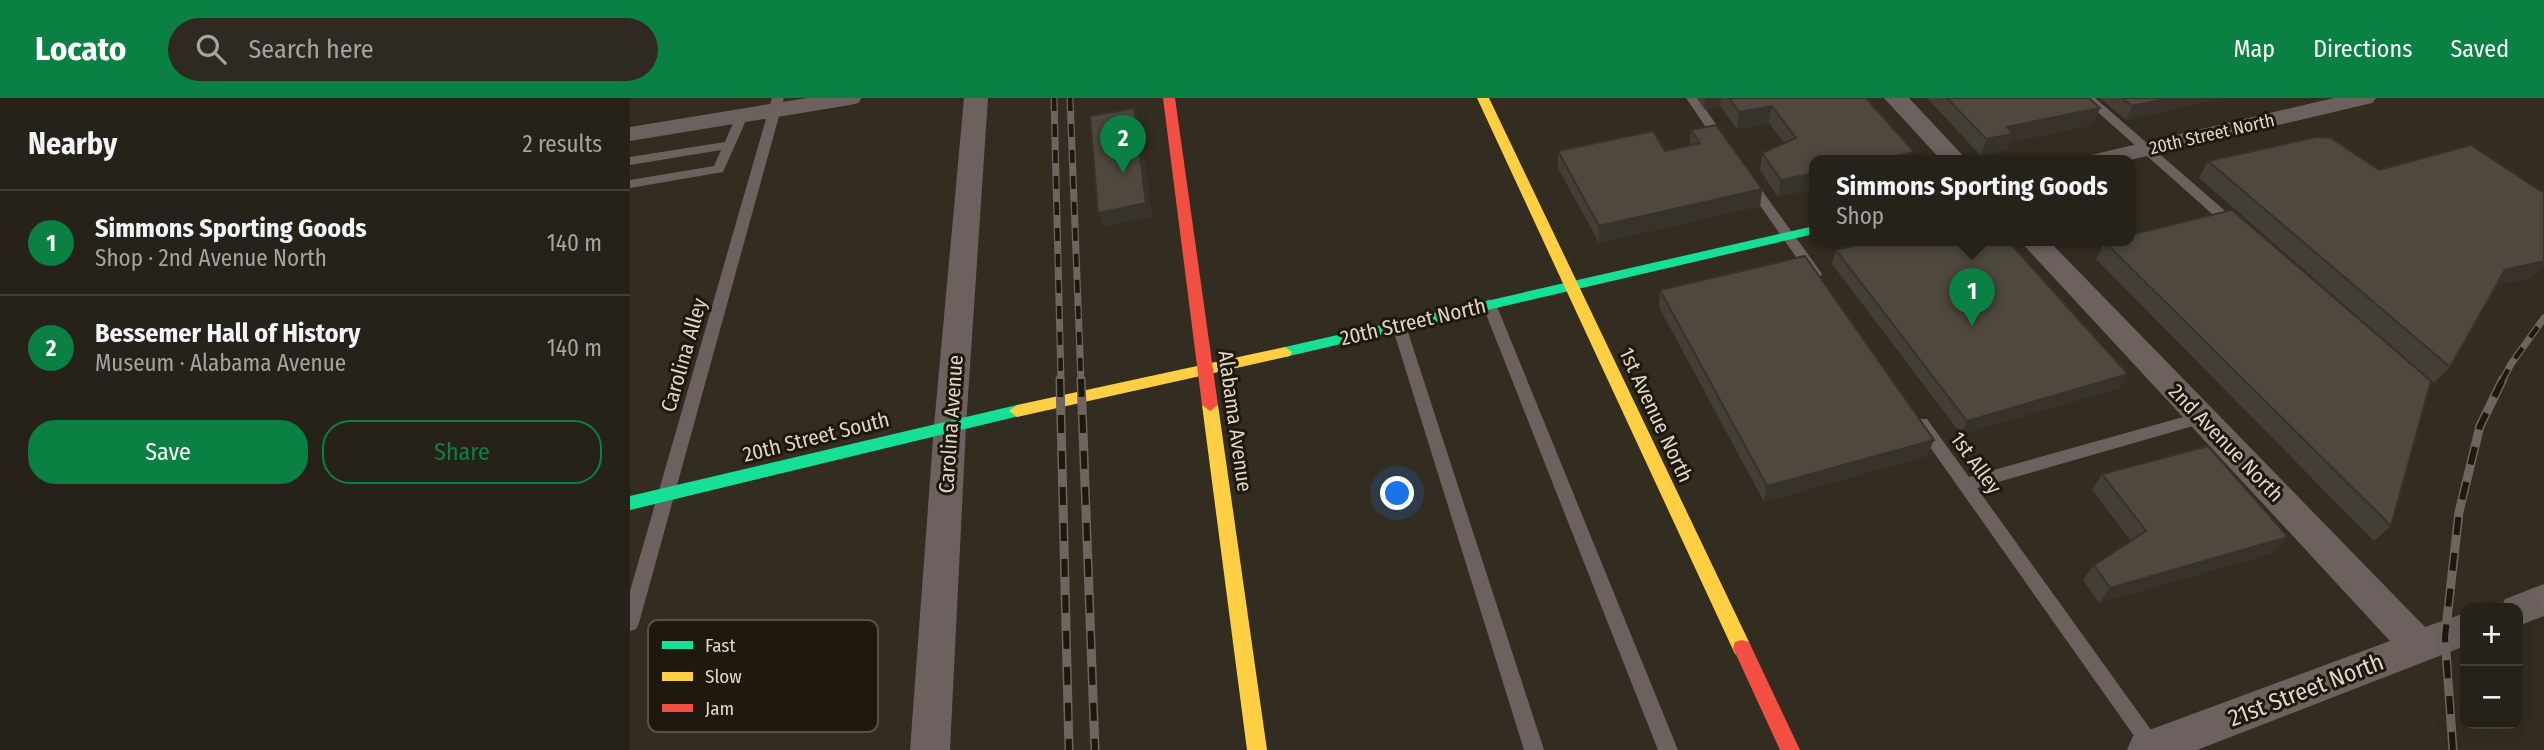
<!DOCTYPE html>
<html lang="en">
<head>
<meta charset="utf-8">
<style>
  body { margin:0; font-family:"Fira Sans Condensed",sans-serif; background:#2e2a22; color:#f1f3f6 }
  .controls { position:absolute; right:21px; bottom:21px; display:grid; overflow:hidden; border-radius:14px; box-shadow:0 7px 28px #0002 }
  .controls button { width:63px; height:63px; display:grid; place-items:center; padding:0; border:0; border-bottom:2px solid #423f38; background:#262219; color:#f1f3f6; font:35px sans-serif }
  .you { position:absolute; left:768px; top:396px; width:24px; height:24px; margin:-18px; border:5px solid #fff; border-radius:50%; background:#1a73e8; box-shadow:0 0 0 10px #1a73e833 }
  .badge { display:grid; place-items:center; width:46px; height:46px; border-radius:50%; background:#0b8043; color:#fff; font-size:23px; font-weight:700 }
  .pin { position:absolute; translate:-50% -58px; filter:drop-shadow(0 2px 4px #0008) }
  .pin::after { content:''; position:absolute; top:37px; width:24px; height:21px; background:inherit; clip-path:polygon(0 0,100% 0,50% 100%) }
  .popup { position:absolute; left:1179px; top:57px; width:326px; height:91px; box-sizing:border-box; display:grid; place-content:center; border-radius:14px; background:#262219; filter:drop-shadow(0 2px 5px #0005); font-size:23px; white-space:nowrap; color:#a4a4a2 }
  .popup b { font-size:26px; color:#f1f3f6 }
  .popup::after { content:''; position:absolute; left:50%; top:100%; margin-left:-14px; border:14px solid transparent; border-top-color:#262219 }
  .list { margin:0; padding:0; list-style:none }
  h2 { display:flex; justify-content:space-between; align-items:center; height:91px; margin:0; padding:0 28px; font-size:30px }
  h2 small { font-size:23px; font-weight:400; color:#a4a4a2 }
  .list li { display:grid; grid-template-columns:46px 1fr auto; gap:21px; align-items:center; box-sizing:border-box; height:105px; padding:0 28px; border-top:2px solid #423f38 }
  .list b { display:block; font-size:26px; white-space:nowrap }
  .list p { margin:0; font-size:23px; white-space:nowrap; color:#a4a4a2 }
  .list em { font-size:23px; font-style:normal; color:#a4a4a2 }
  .actions { display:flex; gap:14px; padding:21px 28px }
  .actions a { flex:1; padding:16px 0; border:2px solid #0b8043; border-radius:28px; text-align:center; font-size:24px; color:#0b8043 }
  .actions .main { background:#0b8043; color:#fff }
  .icon { flex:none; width:38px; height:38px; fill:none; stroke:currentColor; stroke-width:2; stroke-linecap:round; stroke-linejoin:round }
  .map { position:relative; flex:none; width:1914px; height:652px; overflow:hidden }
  header { display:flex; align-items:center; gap:42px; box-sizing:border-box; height:98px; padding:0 35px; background:#0b8043; color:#fff }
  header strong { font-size:33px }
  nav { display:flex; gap:38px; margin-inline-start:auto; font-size:24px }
  .search { width:490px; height:63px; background:#2e2a22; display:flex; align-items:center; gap:18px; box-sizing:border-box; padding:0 24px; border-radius:38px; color:#a4a4a2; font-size:26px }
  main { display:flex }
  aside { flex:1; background:#262219 }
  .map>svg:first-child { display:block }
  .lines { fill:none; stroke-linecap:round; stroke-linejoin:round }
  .lane { fill:#6c615e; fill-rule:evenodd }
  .street { fill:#6c615e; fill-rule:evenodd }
  .fast { fill:#16e098; fill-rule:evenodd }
  .slow { fill:#ffcf43; fill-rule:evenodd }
  .jam { fill:#f24e42; fill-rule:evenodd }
  .rail-far1-casing { stroke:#6e6561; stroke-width:7 }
  .rail-casing { stroke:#6e6561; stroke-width:9 }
  .rail-far1 { stroke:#1e180e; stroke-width:4.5; stroke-dasharray:13; stroke-linecap:butt }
  .rail { stroke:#1e180e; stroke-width:6; stroke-dasharray:18; stroke-linecap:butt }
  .wall { fill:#433e36 }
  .shaded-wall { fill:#37322c }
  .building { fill:#4e483f; stroke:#37322c; stroke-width:2 }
  .labels { text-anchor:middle; stroke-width:6; stroke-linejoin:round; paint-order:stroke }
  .far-street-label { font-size:18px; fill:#dfd7ca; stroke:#1e180e }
  .street-label { font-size:21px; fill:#dfd7ca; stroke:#1e180e }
  .near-street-label { font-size:24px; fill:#dfd7ca; stroke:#1e180e }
  .key { fill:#1e180e; stroke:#585146; stroke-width:2 }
  .key-label { font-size:19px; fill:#dfd7ca }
</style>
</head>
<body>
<header>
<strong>Locato</strong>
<div class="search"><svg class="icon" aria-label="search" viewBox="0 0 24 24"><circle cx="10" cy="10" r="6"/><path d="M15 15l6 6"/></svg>Search here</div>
<nav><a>Map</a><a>Directions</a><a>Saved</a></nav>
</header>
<main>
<aside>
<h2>Nearby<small>2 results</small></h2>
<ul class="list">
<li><span class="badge">1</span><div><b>Simmons Sporting Goods</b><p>Shop · 2nd Avenue North</p></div><em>140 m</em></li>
<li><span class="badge">2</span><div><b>Bessemer Hall of History</b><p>Museum · Alabama Avenue</p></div><em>140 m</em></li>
</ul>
<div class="actions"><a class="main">Save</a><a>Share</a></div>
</aside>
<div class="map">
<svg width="1914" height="652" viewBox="0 0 1914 652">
  <rect width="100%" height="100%" fill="#332d21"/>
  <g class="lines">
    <path class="lane" d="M142,0H154L9,525L6,531L0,533V493Z
      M1056,0H1068L1098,44L1096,47H1088Z
      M1452,0H1465L1609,125V131H1599Z
      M112,14L118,18L93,74L0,90V82L84,68L91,52L0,67V59L95,44L106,18Z
      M1119,79L1123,80L1190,173L1192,176L1190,179H1180L1113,83Z
      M859,201L866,206L1048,652H1028L852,206Z
      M769,223L776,228L914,652H894L762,228Z
      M1571,314L1577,316L1579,320L1577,324L1347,390L1534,650L1514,652L1283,325L1285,321H1297L1339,379Z"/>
    <path class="street" d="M177,0H232L228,5L220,7L0,43V29Z
      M334,0H358L336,328L320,652H280L304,328Z
      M1254,0H1279L1337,62H1311Z
      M1704,0H1746L1742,5L1500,62H1458L1461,57Z
      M1389,142H1418L1795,529L1835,515V548L1567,652H1497L1503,638L1760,543Z
      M1914,486V518L1888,528V510H1871L1875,501Z"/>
    <path class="fast" d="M1184,128V136L655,259L648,254L655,249Z
      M387,307L393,309L395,313L393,317L0,412V398Z"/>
    <path class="slow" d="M847,0H859L1119,544L1121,550L1119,556L1112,558L1105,556Z
      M655,249L662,254L660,258L387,319L379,313L387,307Z
      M580,301L588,307L637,652H617L572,307Z"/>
    <path class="jam" d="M533,0H545L588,307L580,313L572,307Z
      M1112,542L1119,544L1170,652H1150L1103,550L1105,544Z"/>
    <g class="rail-far1-casing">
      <path id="rail-far1" d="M424,0L431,283
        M440,0L451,283
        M1872,283L1881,266L1914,220"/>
    </g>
    <g class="rail-casing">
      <path id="rail" d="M430,281L439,652
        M451,281L465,652
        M1823,652L1815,539L1829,414L1850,328L1873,281"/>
    </g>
    <use href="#rail-far1" class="rail-far1"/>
    <use href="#rail" class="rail"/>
  </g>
  <path class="wall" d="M1067,0H1236L1284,54L1281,62H1185L1148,99L1130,72L1132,55L1154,45L1139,25L1107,31L1090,8L1074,11Z
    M1297,0H1459L1463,27L1380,44L1377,52L1351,58Z
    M1470,0H1593L1496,22Z
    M1061,32L1132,91L1130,108L969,145L928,70V53H1035L1059,47Z
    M1578,63L1900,180L1866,187L1820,269L1804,285L1569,80Z
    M1475,144L1761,428L1744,443L1466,161Z
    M1206,152L1498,276L1490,290L1331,336L1202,166Z
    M1030,192L1297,358L1134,404L1029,209Z
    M1472,376L1643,455L1469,505L1453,482L1464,467L1501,443L1462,392Z"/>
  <path class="shaded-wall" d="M1075,0H1091L1090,8L1074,11Z
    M1540,0H1593L1496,22L1502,8Z
    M1142,8L1139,25L1107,31L1109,14Z
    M504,10L510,24L522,119L474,129L468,115Z
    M1470,10L1463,27L1380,44L1377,52L1351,58L1356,41L1377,29Z
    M1284,54L1281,62H1248Z
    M1185,75V91L1148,99L1151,82Z
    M1132,91L1130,108L969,145V128Z
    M1914,163V170L1900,180L1860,189L1875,172Z
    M1498,276L1490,290L1331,336L1337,323Z
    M1304,342L1297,358L1134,404L1137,388Z
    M1658,439L1643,455L1469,505L1480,490Z"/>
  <path class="building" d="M1099,0H1236L1284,54L1248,62H1185V75L1151,82L1132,55L1166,40L1142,8L1109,14Z
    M1317,0H1459L1470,10L1377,29L1383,36L1356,41Z
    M1492,0H1540L1502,8Z
    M504,10L516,105L468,115L460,18Z
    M1086,27L1132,91L969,128L928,53L1023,33L1035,53L1070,45L1061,32Z
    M1687,39L1701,40L1749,72L1841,47L1914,95V163L1875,172L1820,269L1578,63Z
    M1602,112L1801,283L1761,428L1475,144L1481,142H1500V137Z
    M1245,142H1377L1498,276L1337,323L1206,152Z
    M1175,158L1304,342L1137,388L1030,192Z
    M1578,348L1658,439L1480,490L1464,467L1516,433L1472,376Z"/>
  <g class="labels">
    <g class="far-street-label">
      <text transform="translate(1582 36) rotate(-13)" y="6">20th Street North</text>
    </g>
    <g class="street-label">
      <text transform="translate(783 224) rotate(-13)" y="7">20th Street North</text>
      <text transform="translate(54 257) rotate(-74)" y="7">Carolina Alley</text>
      <text transform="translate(1026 317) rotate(65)" y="7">1st Avenue North</text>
      <text transform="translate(605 323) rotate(82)" y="7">Alabama Avenue</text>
      <text transform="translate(321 326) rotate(-86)" y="7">Carolina Avenue</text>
      <text transform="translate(186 339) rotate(-14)" y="7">20th Street South</text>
      <text transform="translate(1596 345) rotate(46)" y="7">2nd Avenue North</text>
      <text transform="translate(1346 365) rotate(54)" y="7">1st Alley</text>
    </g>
    <g class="near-street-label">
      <text transform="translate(1676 592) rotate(-21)" y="8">21st Street North</text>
    </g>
  </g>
  <rect x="18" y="522" width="230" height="112" rx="10" class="key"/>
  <rect x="32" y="543" width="31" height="8" fill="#16e098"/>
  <rect x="32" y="574" width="31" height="9" fill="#ffcf43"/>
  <rect x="32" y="606" width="31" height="8" fill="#f24e42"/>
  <g class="key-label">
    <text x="75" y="554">Fast</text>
    <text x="75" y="585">Slow</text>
    <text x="75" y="617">Jam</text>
  </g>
</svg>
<div class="controls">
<button>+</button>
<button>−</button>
</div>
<div class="you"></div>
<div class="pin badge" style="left:1342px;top:228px">1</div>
<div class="popup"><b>Simmons Sporting Goods</b>Shop</div>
<div class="pin badge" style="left:493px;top:75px">2</div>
</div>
</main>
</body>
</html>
